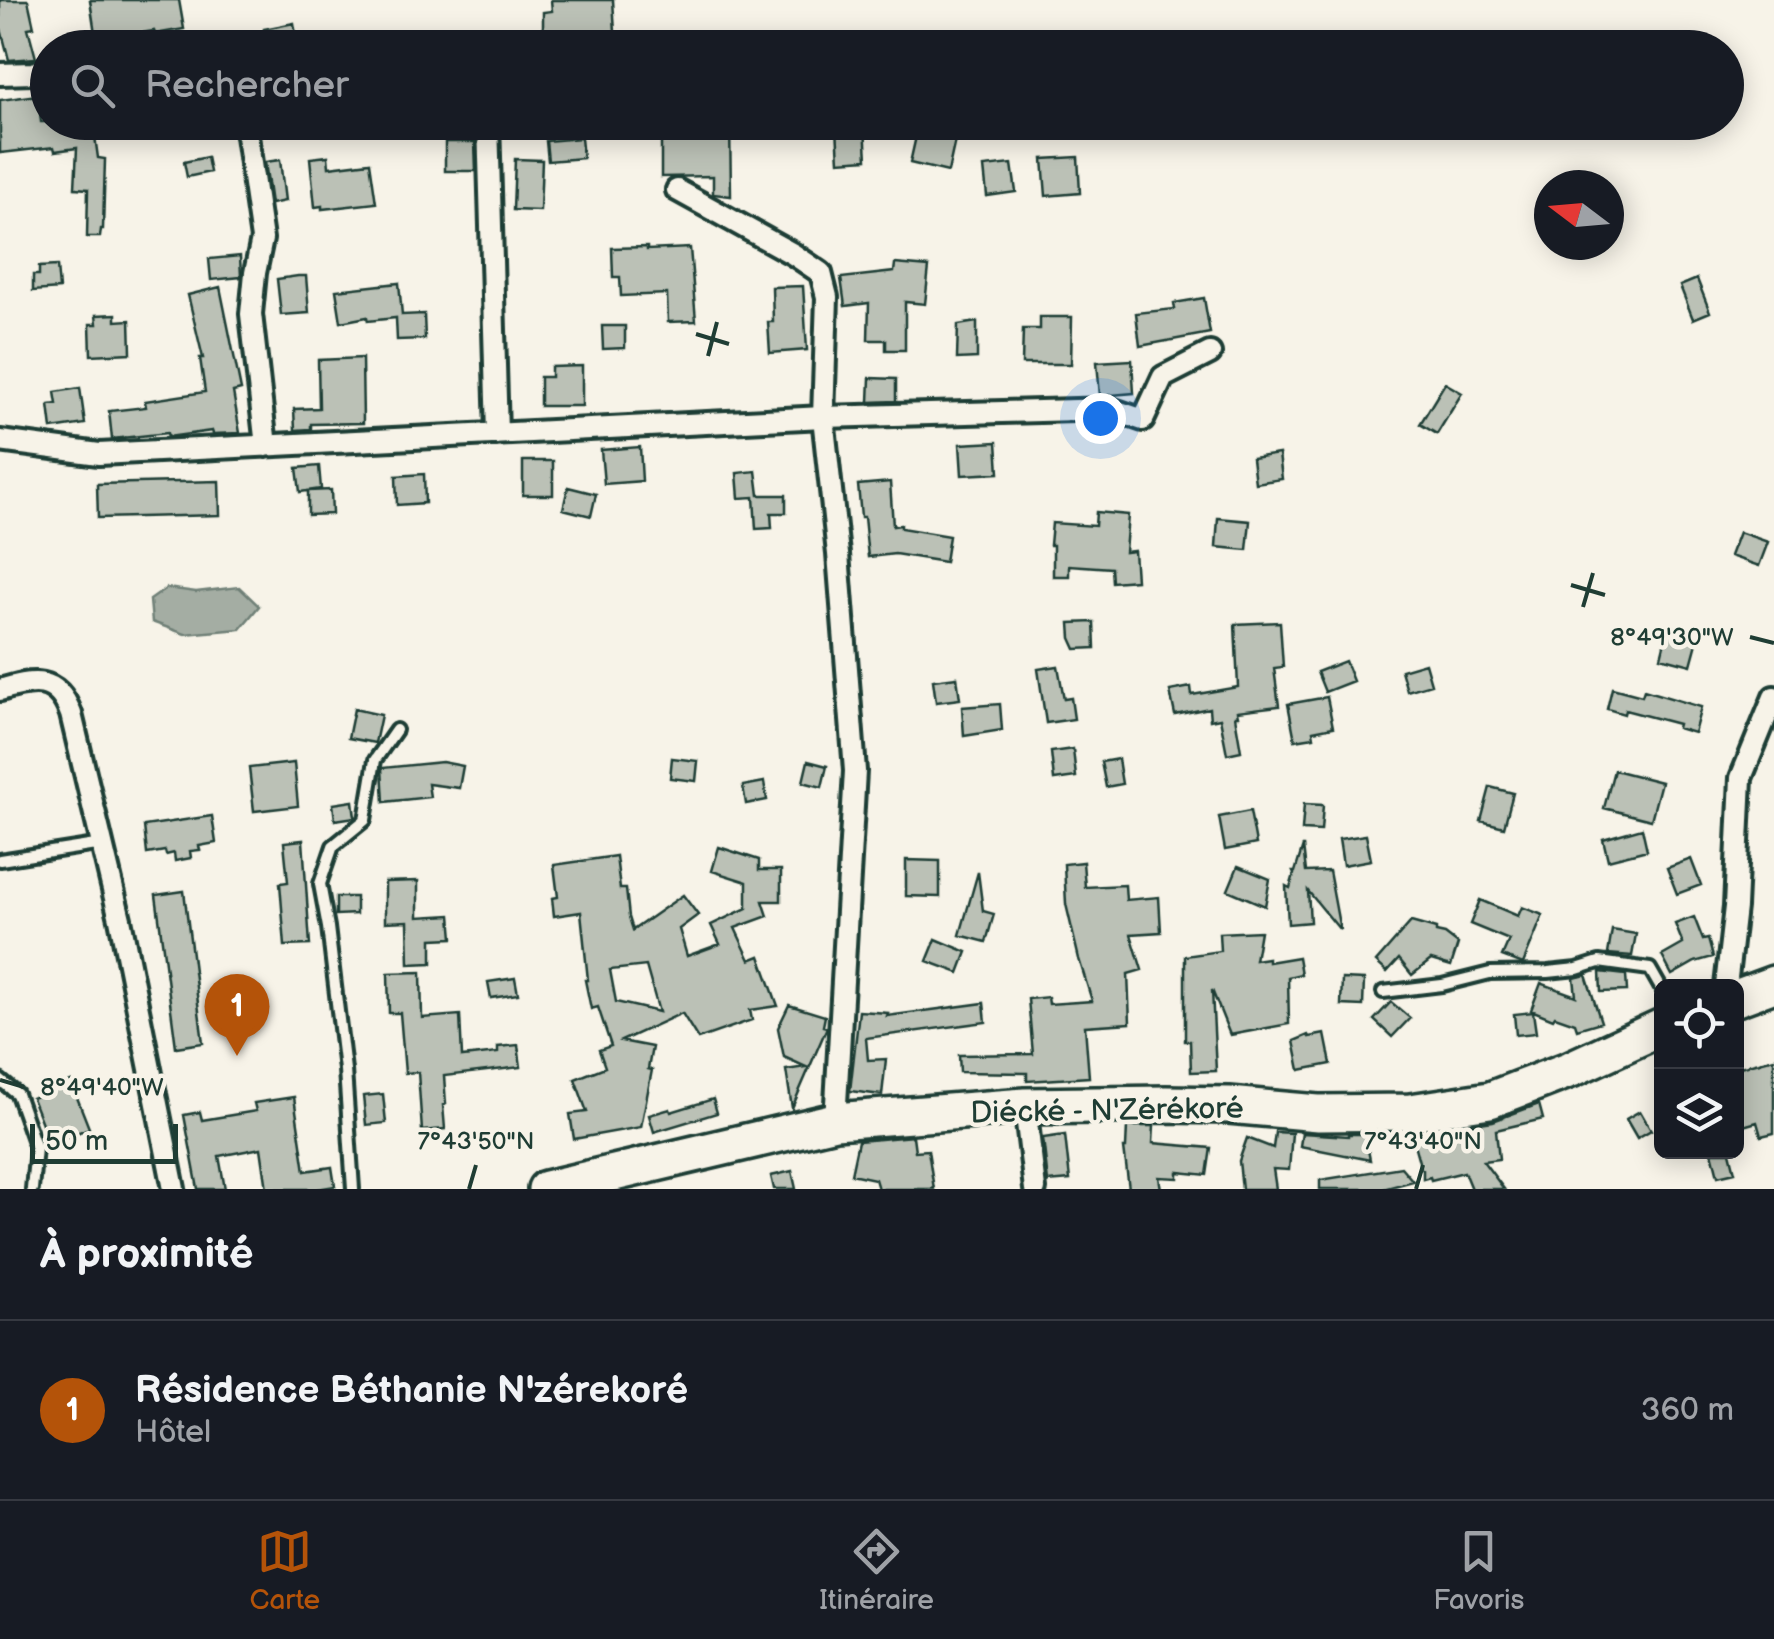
<!DOCTYPE html>
<html lang="fr">
<head>
<meta charset="utf-8">
<style>
  body { margin:0; font-family:"Balsamiq Sans",sans-serif; background:#20242c; color:#f1f3f6 }
  .controls { position:absolute; right:30px; bottom:30px; display:grid; overflow:hidden; border-radius:15px; box-shadow:0 5px 25px #0003 }
  .controls button { width:90px; height:90px; display:grid; place-items:center; padding:0; border:0; border-bottom:2px solid #363941; background:#171b24; color:#f1f3f6; font:50px sans-serif }
  .compass { position:absolute; left:1534px; top:170px; width:90px; height:90px; border-radius:50%; background:#171b24; box-shadow:0 5px 25px #0003; rotate:286deg }
  .scale { position:absolute; left:30px; bottom:25px; width:148px; box-sizing:border-box; padding-left:10px; border:5px solid #1f3d34; border-top:0; font-size:28px; line-height:35px; white-space:nowrap; color:#1f3d34; -webkit-text-stroke:8px #f7f3e8; paint-order:stroke }
  .you { position:absolute; left:1100px; top:418px; width:35px; height:35px; margin:-25px; border:8px solid #fff; border-radius:50%; background:#1a73e8; box-shadow:0 0 0 15px #1a73e833 }
  .badge { display:grid; place-items:center; width:65px; height:65px; border-radius:50%; background:#b45309; color:#fff; font-size:32px; font-weight:700 }
  .pin { position:absolute; translate:-50% -82px; filter:drop-shadow(0 2px 5px #0008) }
  .pin::after { content:''; position:absolute; top:52px; width:35px; height:30px; background:inherit; clip-path:polygon(0 0,100% 0,50% 100%) }
  .list { margin:0; padding:0; list-style:none }
  h2 { display:flex; justify-content:space-between; align-items:center; height:130px; margin:0; padding:0 40px; font-size:42px }
  h2 small { font-size:32px; font-weight:400; color:#9ea1a6 }
  .list li { display:grid; grid-template-columns:65px 1fr auto; gap:30px; align-items:center; box-sizing:border-box; height:180px; padding:0 40px; border-top:2px solid #363941 }
  .list b { display:block; font-size:38px; white-space:nowrap }
  .list p { margin:0; font-size:32px; white-space:nowrap; color:#9ea1a6 }
  .list em { font-size:32px; font-style:normal; color:#9ea1a6 }
  .icon { flex:none; width:55px; height:55px; fill:none; stroke:currentColor; stroke-width:2; stroke-linecap:round; stroke-linejoin:round }
  .map { position:relative; flex:none; width:1774px; height:1189px; overflow:hidden }
  .search { position:absolute; background:#171b24; box-shadow:0 5px 25px #0003; left:30px; right:30px; top:30px; height:110px; display:flex; align-items:center; gap:25px; box-sizing:border-box; padding:0 35px; border-radius:55px; color:#9ea1a6; font-size:38px }
  .sheet { height:310px; background:#171b24 }
  nav { display:flex; justify-content:space-around; align-items:center; box-sizing:border-box; height:140px; border-top:2px solid #363941; background:#171b24; font-size:28px; color:#9ea1a6 }
  nav a { display:grid; justify-items:center; gap:5px }
  nav .on { color:#b45309 }
  .map>svg:first-child { display:block }
  .water { fill:#a4ada3; stroke:#6f8077; stroke-width:2.5 }
  .building { fill:#bbc1b6; stroke:#1f3d34; stroke-width:2.5; fill-rule:evenodd }
  .lines { fill:none; stroke-linecap:round; stroke-linejoin:round }
  .service-casing { stroke:#1f3d34; stroke-width:18 }
  .minor-casing { stroke:#1f3d34; stroke-width:28 }
  .trunk-casing { stroke:#1f3d34; stroke-width:42 }
  .service { stroke:#f7f3e8; stroke-width:10 }
  .minor { stroke:#f7f3e8; stroke-width:20 }
  .trunk { stroke:#f7f3e8; stroke-width:35 }
  .ticks { fill:none; stroke:#1f3d34; stroke-width:4 }
  .labels { text-anchor:middle; stroke-width:9; stroke-linejoin:round; paint-order:stroke }
  .street-label { font-size:30px; fill:#1f3d34; stroke:#f7f3e8 }
  .ticks-label { font-size:25px; text-anchor:middle; fill:#1f3d34; stroke:#f7f3e8; stroke-width:9; stroke-linejoin:round; paint-order:stroke }
</style>
</head>
<body>
<div class="map">
<svg width="1774" height="1189" viewBox="0 0 1774 1189">
  <rect width="100%" height="100%" fill="#f7f3e8"/>
  <filter id="ink" filterUnits="userSpaceOnUse"><feTurbulence type="fractalNoise" baseFrequency=".01" numOctaves="2"/><feDisplacementMap in="SourceGraphic" scale="20" xChannelSelector="R" yChannelSelector="G"/><feConvolveMatrix kernelMatrix="1 2 1 2 8 2 1 2 1" color-interpolation-filters="sRGB"/></filter>
  <g filter="url(#ink)">
    <path class="water" d="M239,587L259,606L240,629L185,634L152,622L150,600L167,588L196,592Z"/>
    <path class="building" d="M0,0H28L34,27L28,28L36,58L9,60L0,25Z
      M90,0H179L184,29L155,34L154,31L96,40Z
      M551,0H613L615,32L543,34V12L552,11Z
      M294,23L298,48H268L264,29Z
      M38,95L41,122H93L98,158L105,159L103,229H101L100,237H87L88,189L75,188L77,148L55,151L54,147L0,153V100Z
      M661,122H730L731,196L713,194V176L661,177Z
      M865,127L867,159L839,161L837,129Z
      M917,132L955,140L948,172L910,163Z
      M581,138L583,158L548,161L546,141Z
      M445,142H475L476,171H445Z
      M328,156L329,167L370,162L376,203L322,209V206L315,207L310,158Z
      M207,157L210,172L187,177L184,162Z
      M1078,157L1080,193L1046,196L1043,159Z
      M515,159L542,160L540,211L513,210Z
      M280,160L285,201L271,204L265,162Z
      M1012,164L1016,192L987,196L984,167Z
      M647,247V250L690,248L696,321L668,322L667,294L621,296L620,277H613L612,248Z
      M240,256L241,277L211,280L209,259Z
      M895,264L929,267L925,304L905,302V350H886V340H868L869,303L845,306L841,278L894,272Z
      M57,266L59,289L33,291V275H39V267Z
      M298,276H306L309,313L281,315L277,279Z
      M1697,279L1710,312L1693,319L1680,286Z
      M399,283L402,315L424,314L425,339L397,340L396,318L368,321L367,317L341,322L336,290Z
      M803,286L807,350L770,353L768,322H773L772,287Z
      M220,287L241,390L233,392L240,433L213,434L212,431L168,437L167,433L112,439L109,411L146,407L145,401L205,392L200,358H203L188,295Z
      M1204,298L1210,333L1140,346L1136,313L1175,309L1174,303Z
      M116,314V321L130,320L131,353L91,355L90,324H97L96,315Z
      M1040,317H1072L1071,364H1022L1023,329H1040Z
      M977,322V358L957,359L958,325Z
      M602,326H625V348L603,349Z
      M362,358L363,423L311,424V429L295,430L294,409L319,408L318,360Z
      M1132,360L1134,393L1100,396L1097,362Z
      M582,366V406H540V377H551V367Z
      M870,378L896,379V401L869,402Z
      M1445,383L1462,393L1437,434L1420,424Z
      M80,388L85,424L52,429L49,405L57,404L55,392Z
      M997,442L999,473L962,475L960,444Z
      M640,447L642,481L604,484L601,450Z
      M1279,454L1282,479L1255,483L1252,458Z
      M523,461H553V495H523Z
      M319,466L321,489L300,492L297,468Z
      M756,471L759,495H786V513H771L772,528L756,529L754,497L739,498L737,473Z
      M424,474L425,503L397,505L396,476Z
      M219,481L220,515L98,518L97,484Z
      M890,482L893,526L901,525V528L949,536L945,562L895,554L868,557L864,517H861L858,485Z
      M568,487L596,494L591,516L563,509Z
      M331,490L332,514L308,515V491Z
      M1096,512L1128,515L1125,552L1134,551L1136,580L1112,582L1111,568L1069,565V576H1053V545H1050L1052,523L1095,526Z
      M1218,518L1250,521L1247,550L1216,547Z
      M1739,532L1768,542L1759,566L1730,556Z
      M1094,622L1095,648L1076,649L1071,638L1070,623Z
      M1280,622L1283,667L1274,668L1279,706L1237,711L1238,716H1235L1241,751L1227,754L1220,718L1210,720L1209,708L1175,715L1170,691L1191,687L1192,695L1238,687L1235,624Z
      M1669,624L1700,632L1691,665L1661,657Z
      M1345,661L1353,681L1325,692L1317,672Z
      M1425,663L1431,684L1407,691L1401,670Z
      M1058,666L1064,699L1071,698L1074,719L1046,723L1038,669Z
      M957,677L960,699L936,702L933,680Z
      M1612,688L1642,696L1644,690L1701,707L1694,733L1677,728L1678,724L1625,710L1624,714L1607,709Z
      M1327,697L1333,727L1313,731L1314,737L1295,740L1288,704Z
      M1000,704L1002,730L964,736L962,707Z
      M354,709L381,715L375,743L348,738Z
      M1073,749L1076,777L1054,780L1051,752Z
      M672,758L698,761L696,781L670,778Z
      M1118,759L1122,784L1106,787L1101,762Z
      M808,761L827,766L822,787L803,782Z
      M442,762L463,766L459,788L428,784L430,797L384,802L382,768Z
      M294,763L298,806L254,811L249,768Z
      M1614,770L1661,782L1651,820L1604,808Z
      M764,782L767,800L746,804L743,786Z
      M1490,787L1513,793L1504,827L1481,821Z
      M353,801L355,817L335,820L333,804Z
      M1304,804L1323,805L1321,831L1302,830Z
      M1250,811L1256,844L1225,850L1219,817Z
      M212,816L216,843L199,846L200,850L190,851L191,858L175,861L174,853L166,855L165,851L147,854L144,826Z
      M1642,828L1647,850L1608,860L1603,839Z
      M1366,835L1371,860L1343,865L1339,839Z
      M303,840L310,945L285,946L280,883L288,882L284,842Z
      M1303,846L1306,872L1329,871L1340,930L1308,891L1310,922L1288,924L1286,886L1290,888L1294,874L1293,872H1295Z
      M719,847L759,860V870H781V901H763L768,916L735,928L750,960L760,956L778,1006L750,1010L752,1020L698,1039L682,1013L621,1041L652,1047L648,1069L652,1070L641,1127L574,1139L570,1114L587,1112L575,1079L605,1067L599,1050L611,1046L598,1007L591,1009L585,980H588L581,912L554,916L552,898L558,897L554,865L616,856L620,889H626L629,917L633,930L683,895L698,915L679,929L687,956L720,944L711,925L747,908V882L712,871ZM646,966L659,1012L616,1002L610,970Z
      M1691,859L1701,885L1677,894L1667,868Z
      M906,860L940,861V897L906,896Z
      M1083,862L1085,887L1125,885L1126,900L1159,897L1161,932L1131,934L1142,970L1128,974L1130,1023L1085,1026L1089,1077L1027,1081V1073L960,1072L959,1055L1033,1054L1028,999L1048,997L1049,1004L1092,1001L1079,959L1066,904L1064,864Z
      M1238,866L1270,879L1265,906L1228,890Z
      M978,872L983,911L994,914L986,942L960,935Z
      M418,881V917L451,915L453,938L432,939V963L409,964L408,921L385,922V882Z
      M184,891L203,1043L176,1047L156,895Z
      M336,897H356V914L336,915Z
      M1480,900L1518,916L1522,907L1543,915L1523,964L1502,956L1509,940L1470,924Z
      M1694,917L1703,940L1708,939L1713,957L1695,962L1672,975L1662,956L1683,944L1675,924Z
      M1411,922L1436,929V932L1445,934L1458,944L1451,966L1431,960L1412,975L1399,959L1387,972L1376,962Z
      M1612,930L1636,934L1632,956L1608,954Z
      M1260,931L1255,960L1268,958V962L1298,957L1301,974L1288,977L1289,1024L1230,1035L1212,990L1216,1071L1191,1072L1190,1041H1185V956L1220,951L1219,933Z
      M936,939L967,952L959,973L927,961Z
      M421,972L422,1018L460,1015L462,1057L498,1053V1047L518,1045L521,1067L444,1076L446,1104L443,1105L445,1129L422,1131L418,1072L405,1073L400,1013H389L388,973Z
      M1600,972L1626,975L1627,991L1601,992Z
      M1586,975L1601,1022L1577,1029L1575,1023L1555,1016L1553,1019L1531,1010L1541,983L1576,996L1574,978Z
      M515,978L518,994L491,998L488,982Z
      M1342,979L1364,980L1363,1006L1341,1005Z
      M1391,1002L1410,1018L1392,1037L1374,1020Z
      M984,1003L986,1022L866,1038L868,1060L886,1059L882,1095L850,1091L859,1011L888,1013L887,1016Z
      M789,1005L825,1016L823,1026L827,1027L792,1108L786,1070L806,1067L784,1057L778,1028Z
      M1533,1012L1536,1033L1516,1035L1514,1014Z
      M1325,1034L1331,1064L1300,1070L1294,1041L1308,1035L1309,1037Z
      M1774,1058V1133L1761,1136L1757,1122L1736,1128V1068Z
      M71,1082L89,1128L50,1144L32,1098Z
      M383,1094L386,1123L366,1125L363,1096Z
      M294,1097L305,1171L332,1167L335,1186L317,1189H267L261,1148L219,1156L225,1189H198L184,1115L200,1112L202,1120L256,1111L254,1103Z
      M713,1099L717,1113L654,1132L649,1115L670,1109L671,1112Z
      M1539,1104L1543,1119L1496,1130L1499,1159L1483,1161L1504,1189H1471L1464,1172L1431,1180L1430,1177L1423,1179V1170L1421,1169L1411,1133L1493,1121Z
      M1640,1111L1651,1130L1637,1138L1626,1119Z
      M1127,1126H1154L1153,1143L1211,1148L1207,1175L1178,1172V1178L1159,1177L1161,1189H1129L1124,1148H1126Z
      M1275,1132L1292,1133L1289,1170L1273,1169L1276,1189H1242L1239,1161L1247,1138L1273,1148Z
      M1302,1133L1348,1136V1134H1365L1370,1160L1300,1146Z
      M1065,1135L1070,1180L1048,1182L1043,1138Z
      M913,1136L915,1151L928,1150L934,1189H878L875,1179L851,1174L858,1141Z
      M1712,1152H1730L1735,1172L1718,1176Z
      M1401,1167L1413,1181L1383,1189H1320V1180Z
      M792,1171L796,1189H774L771,1176Z"/>
    <g class="lines">
      <g class="service-casing">
        <path id="service" d="M0,860L102,844
          M1383,992L1442,985L1490,973L1548,972L1577,969L1599,962L1650,969L1662,990
          M0,1080L17,1094L36,1148L32,1189
          M353,1189L345,1070L328,927L320,884L333,846L365,820L375,760L396,730"/>
      </g>
      <g class="minor-casing">
        <path id="minor" d="M147,48H149
          M0,74L33,73L48,68
          M245,122L262,239L255,273L251,314L266,446
          M488,122L497,434
          M677,190L793,254L821,273L827,297L823,417L838,554L855,771L835,1121
          M0,441L99,454L823,417L1111,409L1143,420L1163,377L1210,353
          M0,690C33,680 57,675 71,714L120,919L174,1189
          M1726,986L1735,907L1741,778L1774,697
          M1025,1106L1035,1189"/>
      </g>
      <g class="trunk-casing">
        <path id="trunk" d="M1736,998L1774,984
          M546,1189L835,1121L1025,1106L1166,1104L1229,1105L1318,1113L1410,1112L1490,1100L1571,1069L1662,1027"/>
      </g>
      <use href="#service" class="service"/>
      <use href="#minor" class="minor"/>
      <use href="#trunk" class="trunk"/>
    </g>
  </g>
  <path class="ticks" d="M696,334L729,344M708,356L717,322M1571,585L1605,595M1583,607L1593,573M1750,637L1774,643M0,1080L24,1087M469,1189L476,1165M1416,1189L1423,1165"/>
  <g class="labels">
    <g class="street-label">
      <text transform="translate(1107 1110) rotate(-1)" y="10">Diécké - N'Zérékoré</text>
    </g>
  </g>
  <g class="ticks-label">
    <text x="1672" y="645">8°49'30"W</text>
    <text x="102" y="1095">8°49'40"W</text>
    <text x="476" y="1149">7°43'50"N</text>
    <text x="1423" y="1149">7°43'40"N</text>
  </g>
</svg>
<div class="controls">
<button><svg class="icon" aria-label="locate" viewBox="0 0 24 24"><circle cx="12" cy="12" r="6"/><path d="M12 2v4M12 18v4M2 12h4M18 12h4"/></svg></button>
<button><svg class="icon" aria-label="layers" viewBox="0 0 24 24"><path d="M12 4l9 5-9 5-9-5zM3 14l9 5 9-5"/></svg></button>
</div>
<svg class="compass" viewBox="-18 -18 36 36"><path d="M0-13l5 13h-10z" fill="#e53935"/><path d="M0 13l5-13h-10z" fill="#9ea1a6"/></svg>
<div class="scale">50 m</div>
<div class="you"></div>
<div class="pin badge" style="left:237px;top:1056px">1</div>
<div class="search"><svg class="icon" aria-label="search" viewBox="0 0 24 24"><circle cx="10" cy="10" r="6"/><path d="M15 15l6 6"/></svg>Rechercher</div>
</div>
<section class="sheet">
<h2>À proximité<small></small></h2>
<ul class="list">
<li><span class="badge">1</span><div><b>Résidence Béthanie N'zérekoré</b><p>Hôtel</p></div><em>360 m</em></li>
</ul>
</section>
<nav>
<a class="on"><svg class="icon" aria-label="map" viewBox="0 0 24 24"><path d="M3 6l6-2 6 2 6-2v14l-6 2-6-2-6 2zM9 4v14M15 6v14"/></svg>Carte</a>
<a><svg class="icon" aria-label="directions" viewBox="0 0 24 24"><path d="M12 3l9 9-9 9-9-9zM9 14v-3h6M13 9l2 2-2 2"/></svg>Itinéraire</a>
<a><svg class="icon" aria-label="saved" viewBox="0 0 24 24"><path d="M7 4h10v16l-5-4-5 4z"/></svg>Favoris</a>
</nav>
</body>
</html>
